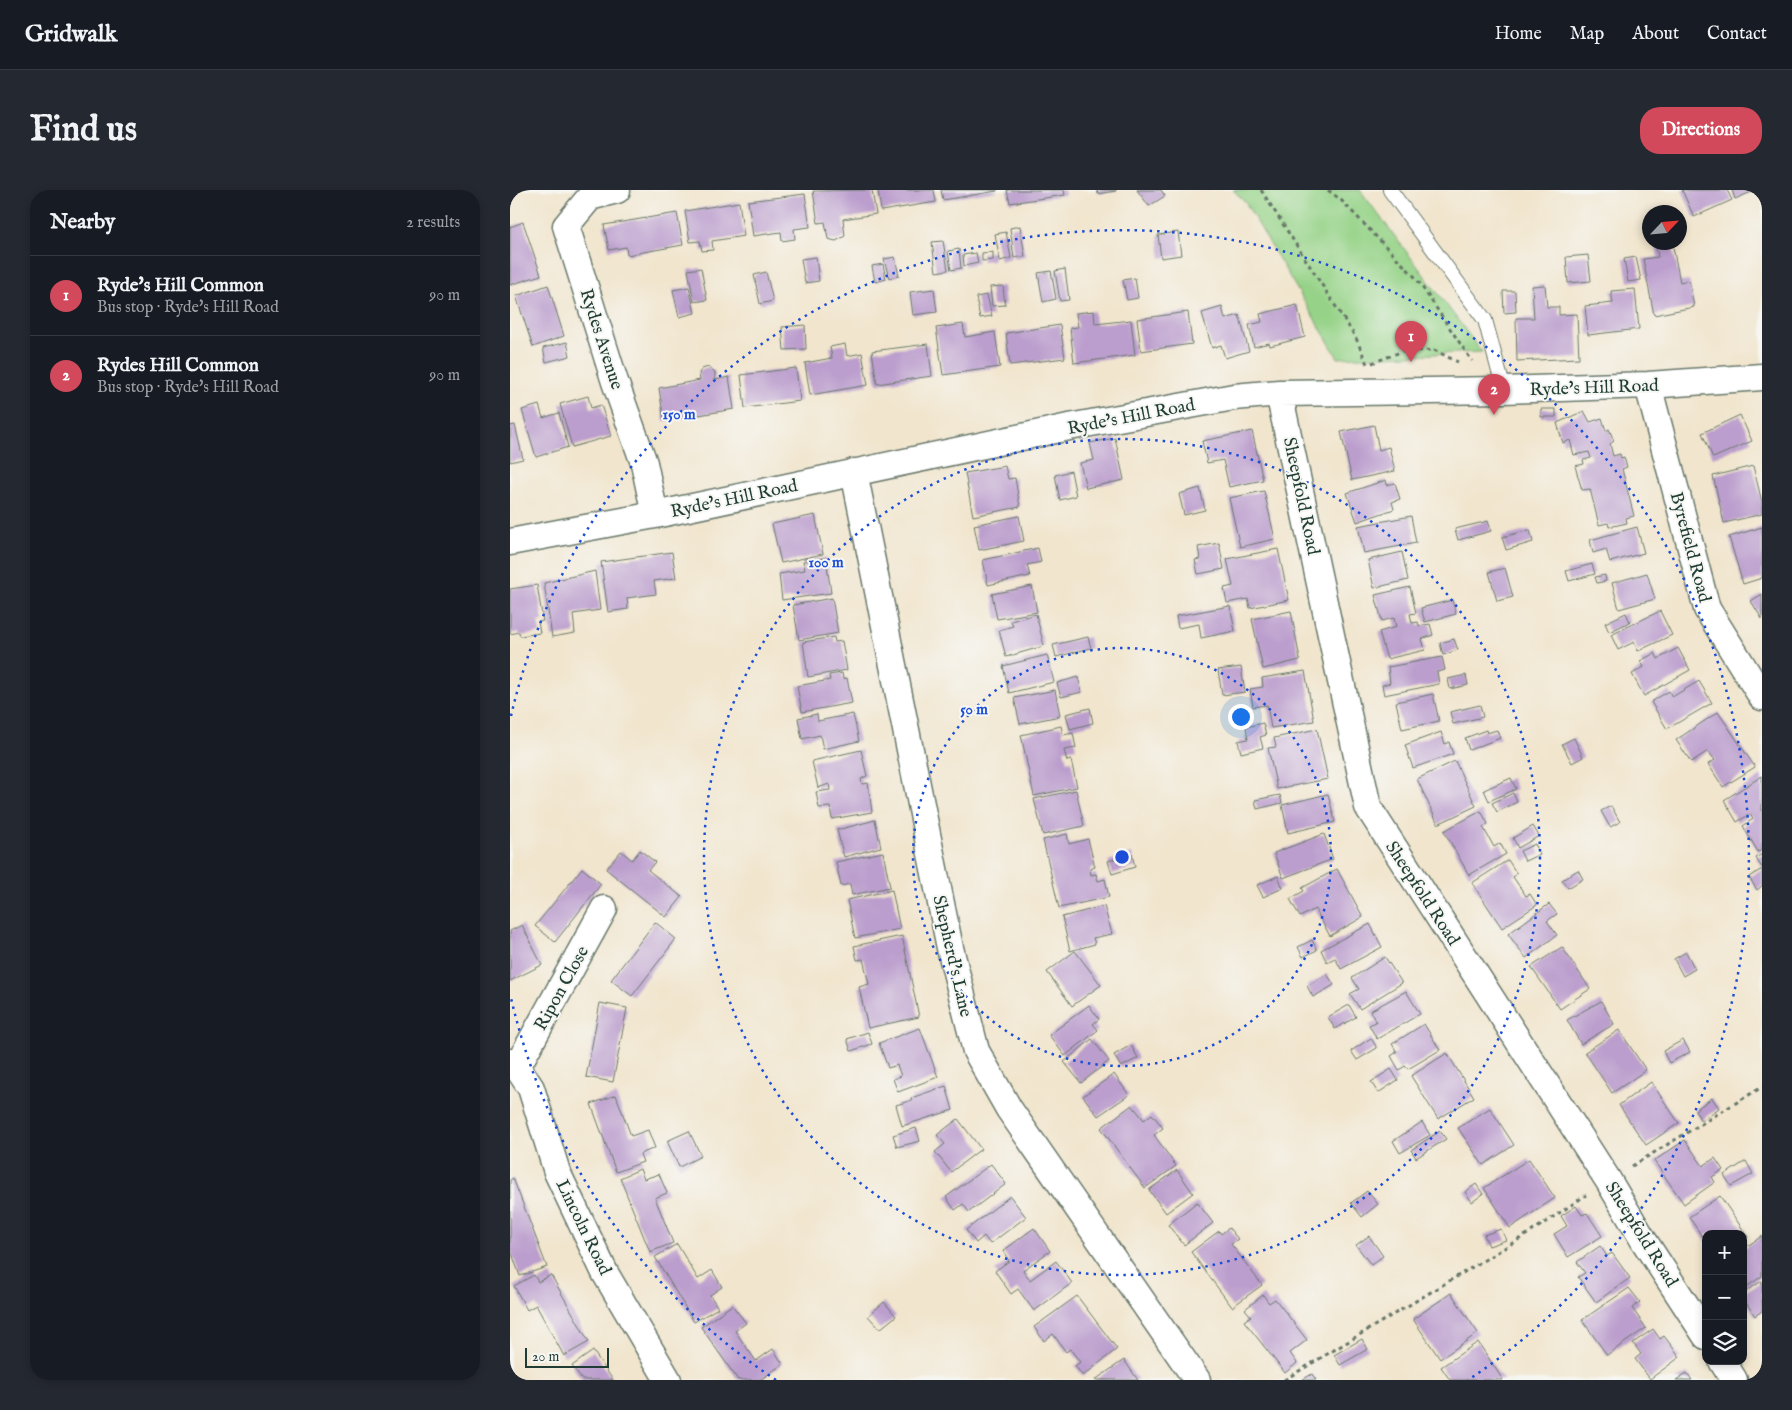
<!DOCTYPE html>
<html lang="en">
<head>
<meta charset="utf-8">
<style>
  body { margin:0; font-family:"IM FELL English",serif; background:#242831; color:#f1f3f6 }
  .controls { position:absolute; right:15px; bottom:15px; display:grid; overflow:hidden; border-radius:10px; box-shadow:0 2px 8px #0003 }
  .controls button { width:45px; height:45px; display:grid; place-items:center; padding:0; border:0; border-bottom:1px solid #363941; background:#171b24; color:#f1f3f6; font:25px sans-serif }
  .compass { position:absolute; left:1132px; top:15px; width:45px; height:45px; border-radius:50%; background:#171b24; box-shadow:0 2px 8px #0003; rotate:64deg }
  .scale { position:absolute; left:15px; bottom:12px; width:84px; box-sizing:border-box; padding-left:5px; border:2px solid #1f3d34; border-top:0; font-size:14px; line-height:18px; white-space:nowrap; color:#1f3d34; -webkit-text-stroke:4px #f6f6f2; paint-order:stroke }
  .you { position:absolute; left:730px; top:526px; width:18px; height:18px; margin:-12px; border:4px solid #fff; border-radius:50%; background:#1a73e8; box-shadow:0 0 0 8px #1a73e833 }
  .badge { display:grid; place-items:center; width:32px; height:32px; border-radius:50%; background:#d1495b; color:#fff; font-size:16px; font-weight:700 }
  .pin { position:absolute; translate:-50% -41px; filter:drop-shadow(0 1px 2px #0008) }
  .pin::after { content:''; position:absolute; top:26px; width:18px; height:15px; background:inherit; clip-path:polygon(0 0,100% 0,50% 100%) }
  .list { margin:0; padding:0; list-style:none }
  h2 { display:flex; justify-content:space-between; align-items:center; height:65px; margin:0; padding:0 20px; font-size:21px }
  h2 small { font-size:16px; font-weight:400; color:#9ea1a6 }
  .list li { display:grid; grid-template-columns:32px 1fr auto; gap:15px; align-items:center; box-sizing:border-box; height:80px; padding:0 20px; border-top:1px solid #363941 }
  .list b { display:block; font-size:19px; white-space:nowrap }
  .list p { margin:0; font-size:16px; white-space:nowrap; color:#9ea1a6 }
  .list em { font-size:16px; font-style:normal; color:#9ea1a6 }
  .icon { flex:none; width:28px; height:28px; fill:none; stroke:currentColor; stroke-width:2; stroke-linecap:round; stroke-linejoin:round }
  .map { position:relative; flex:none; width:1252px; height:1190px; overflow:hidden; border-radius:20px }
  header { display:flex; align-items:center; gap:30px; box-sizing:border-box; height:70px; padding:0 25px; background:#171b24; border-bottom:1px solid #363941 }
  header strong { font-size:24px }
  nav { display:flex; gap:28px; margin-inline-start:auto; font-size:18px }
  .intro { display:flex; align-items:center; justify-content:space-between; box-sizing:border-box; height:120px; padding:0 30px }
  h1 { margin:0; font-size:35px }
  .button { padding:12px 22px; border-radius:20px; background:#d1495b; color:#fff; font-size:18px; font-weight:700 }
  main { display:flex; gap:30px; padding:0 30px }
  aside { flex:1; background:#171b24; border-radius:20px; box-shadow:0 2px 8px #0003 }
  .map>svg:first-child { display:block }
  .green { fill:#96d388; stroke:#5a885e }
  .building { fill:#bb9ecd }
  .lines { fill:none; stroke-linecap:round; stroke-linejoin:round }
  .lane-casing { stroke:#68786a; stroke-width:16 }
  .street-casing { stroke:#68786a; stroke-width:29 }
  .path { stroke:#68786a; stroke-width:3; stroke-dasharray:4 4; stroke-linecap:butt }
  .lane { stroke:#fff; stroke-width:14 }
  .street { stroke:#fff; stroke-width:26 }
  .ring { fill:none; stroke:#1d4ed8; stroke-width:2.5; stroke-dasharray:2.5 5 }
  .labels { text-anchor:middle; stroke-width:4; stroke-linejoin:round; paint-order:stroke }
  .street-label { font-size:18px; fill:#1f3d34; stroke:#f6f6f2 }
  .centre { fill:#1d4ed8; stroke:#f6f6f2; stroke-width:2.5 }
  .ring-label { font-size:15px; text-anchor:middle; font-weight:bold; fill:#1d4ed8; stroke:#f6f6f2; stroke-width:4; stroke-linejoin:round; paint-order:stroke }
</style>
</head>
<body>
<header>
<strong>Gridwalk</strong>
<nav><a>Home</a><a>Map</a><a>About</a><a>Contact</a></nav>
</header>
<div class="intro"><h1>Find us</h1><a class="button">Directions</a></div>
<main>
<aside>
<h2>Nearby<small>2 results</small></h2>
<ul class="list">
<li><span class="badge">1</span><div><b>Ryde's Hill Common</b><p>Bus stop · Ryde's Hill Road</p></div><em>90 m</em></li>
<li><span class="badge">2</span><div><b>Rydes Hill Common</b><p>Bus stop · Ryde's Hill Road</p></div><em>90 m</em></li>
</ul>
</aside>
<div class="map">
<svg width="1252" height="1190" viewBox="0 0 1252 1190">
  <rect width="100%" height="100%" fill="#f6f6f2"/>
  <filter id="ink" filterUnits="userSpaceOnUse"><feTurbulence type="fractalNoise" baseFrequency=".02" numOctaves="2"/><feDisplacementMap in="SourceGraphic" scale="10" xChannelSelector="R" yChannelSelector="G"/><feConvolveMatrix kernelMatrix="1 2 1 2 8 2 1 2 1" color-interpolation-filters="sRGB"/></filter>
  <filter id="wash" filterUnits="userSpaceOnUse"><feTurbulence type="fractalNoise" baseFrequency=".0096" numOctaves="4" result="noise"/><feDisplacementMap in="SourceGraphic" scale="20" xChannelSelector="R" yChannelSelector="G"/><feGaussianBlur stdDeviation="1.12" result="paint"/><feColorMatrix in="noise" values="0 0 0 0 0 0 0 0 0 0 0 0 0 0 0 0 0 1.4 0 .05"/><feComposite in="paint" operator="in"/></filter>
  <g filter="url(#wash)">
    <rect width="100%" height="100%" fill="#f1e5cd"/>
    <path class="green" d="M723,0H850L972,162L828,168L735,12Z"/>
    <g id="blocks">
      <path class="building" d="M362,0L366,24L333,29L335,46L326,51L318,49L315,32L308,33L303,1Z
        M368,0H424L426,12L371,21Z
        M431,0H487V1L433,10Z
        M497,0H554L555,5L500,13Z
        M587,0H606V1L588,4Z
        M627,0H651L655,6L639,16Z
        M1172,0H1217L1222,10L1184,27Z
        M1222,0H1246L1225,9Z
        M295,4L300,37L284,39L285,49L272,51L271,42L243,46L238,11Z
        M229,12L234,46L202,51L203,60L192,61L190,51L180,52L175,21Z
        M167,23L173,55L117,65L116,57L99,60L94,35Z
        M13,32L31,85L0,95V37Z
        M510,36L515,66L504,68L500,38Z
        M496,42L501,68L490,71L485,44Z
        M668,42L671,65L651,68L648,45Z
        M433,51L438,80L426,82L422,52Z
        M1145,52H1162L1170,92L1179,90L1184,117L1144,125L1133,69L1148,67Z
        M449,59L451,78L441,80L438,61Z
        M483,62V70L472,71V63Z
        M466,63L468,73L454,76L453,65Z
        M1078,65L1081,91L1058,93L1056,67Z
        M306,67L309,91L295,93L291,69Z
        M385,67L389,86L379,88L374,69Z
        M1126,67L1131,90L1118,92L1114,69Z
        M373,74L376,89L365,92L362,76Z
        M191,78L197,110L184,112L178,80Z
        M555,79L559,110L550,111L545,81Z
        M541,81L546,109L533,112L528,83Z
        M256,82L263,111L250,114L244,85Z
        M625,88L628,108L617,110L613,90Z
        M38,95L54,146L23,157L6,106Z
        M1035,95L1037,117H1049V125L1067,124L1069,168L1007,171L1006,128H1024L1022,96Z
        M493,96L495,115L482,116L480,97Z
        M179,97L185,123L169,127L163,100Z
        M424,99L427,122L403,125L400,102Z
        M1125,99L1129,139L1078,145L1075,116L1103,113L1101,101Z
        M993,101H1005L1006,122L994,123Z
        M477,105L482,126L470,128L466,107Z
        M787,115L795,147L760,156L759,153L744,157L739,135L752,132L750,124Z
        M712,117L715,129L729,125L739,161L715,168L711,155L702,158L692,123Z
        M584,121L585,134L621,130L625,165L564,173L560,138L568,137L566,123Z
        M678,122L682,154L631,161L627,129Z
        M453,134L455,147L485,142L490,177L433,185L426,138Z
        M295,135L296,159L274,160L272,137Z
        M550,135L555,168L500,175L496,143Z
        M57,152L60,166L36,172L33,158Z
        M335,154L337,166L352,163L358,195L300,205L295,173L322,168L320,157Z
        M418,154L422,186L367,194L362,161Z
        M198,177L205,182V190L219,187L224,219L154,231L149,198L190,190L189,183L192,179Z
        M286,178L290,211L235,218L231,185Z
        M78,206L81,218L91,215L101,246L62,257L50,214Z
        M29,215L33,228L49,223L58,257L26,267L12,220Z
        M1031,219H1046V227H1031Z
        M1074,221L1080,232L1092,228L1096,241L1099,239L1104,251L1100,254L1103,266L1110,264L1111,268L1114,267L1117,277L1112,279L1124,326L1116,328L1117,333L1099,337L1098,333L1089,335L1080,299L1072,300L1065,276L1074,274L1073,270L1081,268L1079,262L1064,265L1060,250L1053,253L1047,233Z
        M1230,225L1242,251L1203,268L1192,243Z
        M5,235L13,269L0,272V236Z
        M864,235L869,260L879,257L885,281L842,290L831,242Z
        M742,241L753,290L719,297L713,270L697,273L692,251Z
        M605,248L614,290L576,298L570,273L584,270L580,253Z
        M495,276L498,289L505,288L510,317L463,326L455,283Z
        M1243,276L1252,312V324L1214,333L1203,286Z
        M561,281L566,306L550,310L545,285Z
        M876,290L877,295L885,293L890,309L882,312L884,319L847,332L837,303Z
        M690,298L695,320L674,325L669,304Z
        M754,301L765,349L730,357L719,308Z
        M305,325L313,364L271,373L262,334Z
        M509,326L514,351L469,360L464,335Z
        M901,326L906,353L854,363L848,336Z
        M978,331L981,341L948,350L945,339Z
        M1127,337L1134,363L1100,372L1096,359L1083,363L1080,350Z
        M1252,337V388L1233,394L1219,347Z
        M1020,340L1023,352L996,360L992,347Z
        M709,353L714,379L688,384L685,370L690,369L688,357Z
        M528,358L531,372L517,375L520,386L478,395L473,370Z
        M768,359L779,410L740,418L738,409L717,413L714,398L723,396L717,369Z
        M162,362L166,388L144,391L146,404L117,408L118,419L98,422L91,372Z
        M892,362L898,390L864,398L858,370Z
        M316,368L321,403L272,410L269,384L295,380L293,371Z
        M1082,374L1085,384L1059,391L1056,381Z
        M995,378L1003,407L987,411L979,382Z
        M85,381L90,420L63,424L65,443L42,447L34,393Z
        M1137,383L1145,409L1109,419L1102,393Z
        M1095,385L1096,391L1087,393L1085,387Z
        M27,395L33,431L28,432L30,443L10,446L9,442L0,444V399Z
        M522,396L527,422L487,429L482,404Z
        M900,397L906,423L900,424L902,433L908,432L909,436L920,434L923,445L912,449L915,460L877,469L869,442L886,437L884,428L872,431L865,405Z
        M1252,404V429L1241,411Z
        M322,408L328,443L289,450L283,415Z
        M942,410L946,424L915,432L911,418Z
        M720,416L725,441L691,448L689,434L668,438L666,426Z
        M781,421L790,470L753,479L742,429Z
        M1150,421L1162,445L1128,461L1124,452L1108,460L1101,445Z
        M1116,423L1120,432L1099,442L1095,433Z
        M526,424L534,456L496,467L489,440L503,436L501,431Z
        M324,447L325,452L332,451L337,480L298,487L293,452Z
        M578,447L581,458L546,467L543,455Z
        M944,449L948,460L933,465L930,453Z
        M1168,458L1180,480L1134,506L1122,484L1134,477L1130,471L1145,463L1148,469Z
        M537,465L544,492L499,503L493,476Z
        M932,467L935,480L927,482L929,494L874,505L872,495L880,493L878,477Z
        M731,477L735,502L712,505L708,480Z
        M795,481L804,531L761,538L757,515L743,517L740,499L753,497L752,488Z
        M332,483L333,489L337,488L342,513L292,522L287,496L320,490L319,485Z
        M956,485L958,495L940,499L938,489Z
        M568,487L572,502L551,507L547,493Z
        M1189,491L1202,513L1157,539L1141,512L1159,501L1162,507Z
        M545,500L550,526L510,534L504,508Z
        M923,504L929,531L892,539L886,512Z
        M970,515L973,527L943,534L940,522Z
        M580,518L583,533L560,539L556,524Z
        M1208,522L1245,577L1213,597L1198,574L1205,570L1198,561L1181,572L1166,550Z
        M307,524L308,531L343,524L349,551L313,559L310,545L292,549L288,528Z
        M753,533L756,545L750,547L753,558L731,563L728,551L738,549L736,537Z
        M551,536L553,545L563,543L566,558L554,560L557,571L561,570L567,597L524,606L511,545Z
        M807,539L818,589L767,599L758,558L766,557L764,548Z
        M976,540L977,543L987,540L990,548L959,560L955,548Z
        M931,542L935,554L939,552L943,564L903,578L895,555Z
        M1064,548L1073,567L1062,573L1052,554Z
        M351,560L357,586L351,589L352,594L358,593L362,622L322,629L320,617L309,618L306,602L320,600L319,594L308,598L302,571Z
        M945,571L966,616L928,634L907,589Z
        M1252,586V660L1248,662L1233,636L1243,629L1240,624L1227,632L1214,610Z
        M1001,588L1006,599L979,611L974,600Z
        M566,600L574,636L533,645L524,609Z
        M1003,603L1007,612L987,622L982,613Z
        M818,604L825,632L778,643L772,615Z
        M770,605L772,613L747,619L745,610Z
        M1101,616L1110,632L1100,637L1091,621Z
        M971,621L978,634L973,637L984,657L990,653L996,664L959,685L934,641Z
        M365,630L371,657L334,667L327,640Z
        M1023,636L1029,646L1008,658L1003,648Z
        M557,644L559,654L578,649L585,677L580,679L581,685L586,684L588,691L595,689L599,707L549,718L533,650Z
        M814,644L823,669L773,688L764,663Z
        M1025,654L1030,664L1015,671L1010,661Z
        M130,660L145,672L138,680L172,707L156,727L96,679L111,661L122,670Z
        M373,662L380,697L342,705L340,694L331,696L326,672Z
        M622,664L625,677L602,684L598,671Z
        M1252,664V678L1246,668Z
        M998,670L1007,684L1003,687L1016,706L1020,704L1027,715L992,738L962,693Z
        M72,678L91,694L45,752L25,736Z
        M827,679L853,727L820,746L805,719L790,727L780,709L794,701L792,698Z
        M1252,679V696L1247,700L1239,687Z
        M1068,680L1073,689L1058,698L1052,690Z
        M768,686L773,698L753,707L747,695Z
        M382,700L390,739L345,748L337,710Z
        M1039,714L1047,724L1037,731L1047,745L1016,768L998,744Z
        M594,716L602,744L583,748L585,754L560,761L552,727Z
        M145,732L166,749L122,806L101,790Z
        M860,734L872,757L831,779L825,768L817,772L811,760Z
        M12,735L32,775L0,791V741Z
        M392,746L409,827L358,838L349,797L359,794L353,769L347,770L344,756Z
        M802,750L807,760L793,767L788,757Z
        M1052,757L1080,799L1050,819L1021,777Z
        M565,761L591,795L562,816L537,782Z
        M1176,762L1185,779L1173,786L1164,769Z
        M875,767L892,793L850,819L840,804L849,799L842,788Z
        M817,784L824,795L803,807L797,796Z
        M896,801L910,824L867,849L859,835L866,832L860,821Z
        M1091,811L1104,834L1071,854L1057,830Z
        M90,813L117,818L103,892L76,887Z
        M579,815L589,829L583,834L588,840L555,866L539,845Z
        M839,815L846,827L825,839L818,827Z
        M914,834L930,860L898,879L895,876L889,880L881,866L887,862L882,854Z
        M410,838L428,887L388,902L383,889L391,886L387,875L378,878L369,853Z
        M1109,840L1136,880L1102,903L1075,862Z
        M358,842L362,854L341,861L337,849Z
        M861,848L867,858L847,870L841,861Z
        M582,849L599,871L571,893L554,872Z
        M1173,850L1180,862L1159,873L1153,861Z
        M621,855L628,868L611,877L604,865Z
        M937,863L964,907L928,929L901,886Z
        M881,879L888,890L868,903L861,892Z
        M604,884L619,905L588,926L573,906Z
        M1141,892L1169,933L1136,955L1109,915Z
        M436,896L443,920L392,936L386,915L402,910L401,908Z
        M106,905L121,946L138,940L145,958L130,964L133,972L106,982L81,914Z
        M1202,908L1209,918L1191,931L1185,920Z
        M622,915L634,930L642,924L653,938L644,945L666,976L635,998L591,938Z
        M980,918L1004,955L973,975L948,938Z
        M448,929L471,959L441,982L425,962L435,954L427,945Z
        M912,932L920,945L890,963L883,951Z
        M406,938L410,951L387,957L383,945Z
        M179,941L191,966L169,977L157,951Z
        M930,941L936,949L906,968L901,960Z
        M1175,950L1193,976L1205,968L1213,980L1202,987L1205,992L1174,1014L1144,971Z
        M1019,969L1045,1008L1000,1038L974,998Z
        M1236,971L1243,984L1221,996L1214,985Z
        M481,974L496,994L459,1022L453,1014L445,1020L436,1007Z
        M130,979L134,989L149,984L157,1003L145,1008L163,1053L140,1062L110,988Z
        M667,980L683,1003L656,1023L639,1000Z
        M3,988L37,1077L10,1086L0,1058V990Z
        M966,994L973,1004L962,1012L955,1002Z
        M857,1001L868,1014L852,1027L841,1013Z
        M500,1006L516,1027L480,1054L474,1046L466,1053L456,1040Z
        M1210,1006L1238,1047L1233,1050V1044H1196V1052L1179,1027Z
        M687,1012L703,1033L674,1055L658,1035Z
        M1066,1016L1072,1025L1077,1023L1092,1046L1058,1067L1044,1044L1057,1036L1051,1026Z
        M524,1038L540,1061L513,1080L520,1090L546,1071L562,1093L524,1121L508,1099L501,1104L485,1081L499,1071L493,1061Z
        M719,1038L728,1049L721,1054L752,1095L722,1117L681,1062L709,1041L711,1044Z
        M991,1039L996,1050L979,1056L974,1045Z
        M859,1046L873,1066L861,1075L846,1055Z
        M1252,1046V1086L1235,1098L1233,1094V1059Z
        M167,1054L188,1089L202,1080L212,1097L200,1105L208,1118L184,1132L145,1067Z
        M1090,1056L1097,1066L1102,1063L1120,1088L1086,1112L1068,1087L1075,1083L1067,1072Z
        M24,1085L28,1092L41,1085L79,1152L54,1166L26,1115L17,1120L4,1096Z
        M1252,1091V1121L1245,1126L1233,1108V1103Z
        M1119,1098L1130,1112L1122,1118L1136,1138L1097,1165L1072,1130Z
        M941,1103L968,1143L930,1169L903,1129Z
        M753,1105L759,1113L765,1109L797,1150L780,1163L787,1173L775,1183L734,1131L741,1126L735,1119Z
        M567,1106L607,1159L573,1186L565,1176L570,1172L560,1159L556,1162L543,1144L534,1151L524,1137Z
        M374,1112L386,1126L370,1139L358,1126Z
        M222,1115L236,1133L225,1141L246,1171L263,1159L273,1174L250,1190H228L191,1137Z
        M1143,1139L1150,1149L1154,1146L1170,1167L1140,1189L1125,1169L1131,1164L1123,1153Z
        M852,1149L858,1159L830,1175L824,1165Z
        M968,1152L993,1190H940L931,1177Z
        M83,1161L103,1190H72L62,1176Z
        M614,1170L628,1190H585Z
        M1177,1183L1182,1190H1166Z
        M802,1184L806,1190H792Z"/>
    </g>
  </g>
  <g filter="url(#ink)">
    <use href="#blocks" fill-opacity="0" stroke="#68786a" stroke-width="1"/>
    <g class="lines">
      <g class="lane-casing">
        <path id="lane" d="M880,0L975,130L994,200"/>
      </g>
      <g class="street-casing">
        <path id="street" d="M107,0L80,7L56,36L105,192L134,273L145,325
          M1138,195L1197,419L1252,507
          M769,203L858,617L1098,990L1134,1051L1196,1146
          M344,282L440,758L466,861L499,919L687,1190
          M0,352L145,325L559,237L724,207L769,203L994,200L1138,195L1252,187
          M0,872L7,877L21,898L47,982L95,1083L158,1190
          M7,877L94,719
          M1212,1171L1224,1190"/>
      </g>
      <path class="path" d="M751,0L846,148L857,174
        M818,0L831,10L906,88L962,171
        M862,173L893,161L924,160L948,172
        M1122,976L1252,897
        M774,1190L1021,1042L1076,1005"/>
      <use href="#lane" class="lane"/>
      <use href="#street" class="street"/>
    </g>
  </g>
  <g class="ring">
    <circle cx="612" cy="667" r="209"/>
    <circle cx="612" cy="667" r="418"/>
    <path d="M266 1190A627 627 0 0 1 1 808M1 526A627 627 0 1 1 958 1190"/>
  </g>
  <g class="labels">
    <g class="street-label">
      <text transform="translate(92 149) rotate(72)" y="6">Rydes Avenue</text>
      <text transform="translate(1084 197) rotate(-2)" y="6">Ryde's Hill Road</text>
      <text transform="translate(621 226) rotate(-11)" y="6">Ryde's Hill Road</text>
      <text transform="translate(792 306) rotate(78)" y="6">Sheepfold Road</text>
      <text transform="translate(224 308) rotate(-12)" y="6">Ryde's Hill Road</text>
      <text transform="translate(1181 357) rotate(75)" y="6">Byrefield Road</text>
      <text transform="translate(913 703) rotate(57)" y="6">Sheepfold Road</text>
      <text transform="translate(443 766) rotate(77)" y="6">Shepherd's Lane</text>
      <text transform="translate(51 798) rotate(-61)" y="6">Ripon Close</text>
      <text transform="translate(74 1037) rotate(64)" y="6">Lincoln Road</text>
      <text transform="translate(1132 1044) rotate(58)" y="6">Sheepfold Road</text>
    </g>
  </g>
  <circle cx="612" cy="667" r="8" class="centre"/>
  <g class="ring-label">
    <text x="169" y="229">150 m</text>
    <text x="316" y="377">100 m</text>
    <text x="464" y="524">50 m</text>
  </g>
</svg>
<div class="controls">
<button>+</button>
<button>−</button>
<button><svg class="icon" aria-label="layers" viewBox="0 0 24 24"><path d="M12 4l9 5-9 5-9-5zM3 14l9 5 9-5"/></svg></button>
</div>
<svg class="compass" viewBox="-18 -18 36 36"><path d="M0-13l5 13h-10z" fill="#e53935"/><path d="M0 13l5-13h-10z" fill="#9ea1a6"/></svg>
<div class="scale">20 m</div>
<div class="you"></div>
<div class="pin badge" style="left:901px;top:172px">1</div>
<div class="pin badge" style="left:984px;top:225px">2</div>
</div>
</main>
</body>
</html>
